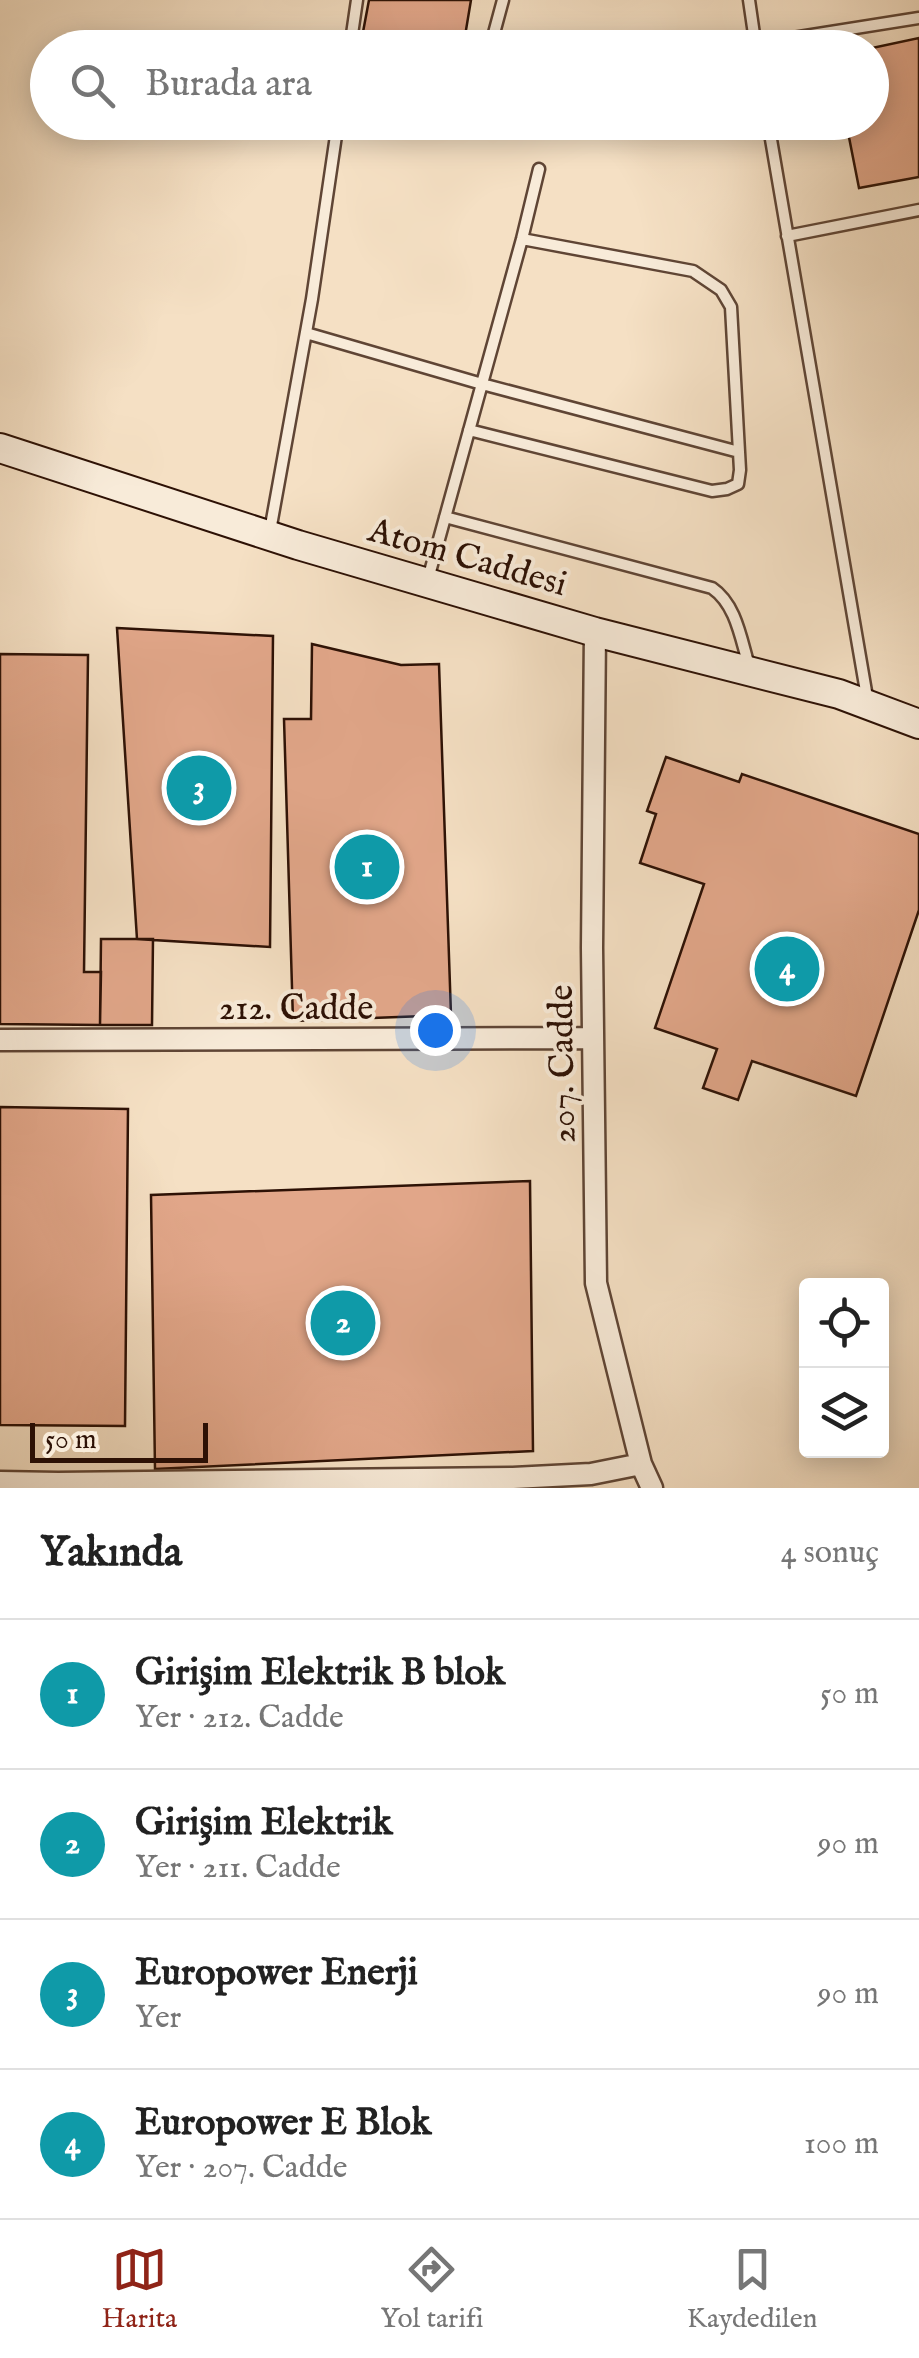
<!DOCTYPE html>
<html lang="tr">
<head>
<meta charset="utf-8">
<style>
  body { margin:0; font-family:"IM FELL English",serif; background:#f6f6f6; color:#222 }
  .controls { position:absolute; right:30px; bottom:30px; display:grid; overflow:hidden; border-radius:10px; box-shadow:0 5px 25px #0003 }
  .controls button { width:90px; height:90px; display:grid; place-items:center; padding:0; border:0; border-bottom:2px solid #e0e0e0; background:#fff; color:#222; font:50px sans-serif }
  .scale { position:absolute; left:30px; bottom:25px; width:178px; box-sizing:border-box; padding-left:10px; border:5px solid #2d1105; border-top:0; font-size:28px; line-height:35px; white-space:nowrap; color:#2d1105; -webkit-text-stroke:8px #f8ebd9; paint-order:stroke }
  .you { position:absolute; left:435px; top:1030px; width:35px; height:35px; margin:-25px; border:8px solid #fff; border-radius:50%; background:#1a73e8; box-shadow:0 0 0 15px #1a73e833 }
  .badge { display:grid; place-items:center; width:65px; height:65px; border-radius:50%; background:#8f2418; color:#fff; font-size:32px; font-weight:700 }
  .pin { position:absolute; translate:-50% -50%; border:5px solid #fff; box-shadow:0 2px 10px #0006 }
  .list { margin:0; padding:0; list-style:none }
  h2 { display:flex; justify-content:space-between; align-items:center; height:130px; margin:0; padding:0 40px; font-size:42px }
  h2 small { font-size:32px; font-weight:400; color:#767676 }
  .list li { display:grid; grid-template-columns:65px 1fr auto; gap:30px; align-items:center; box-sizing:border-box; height:150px; padding:0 40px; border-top:2px solid #e0e0e0 }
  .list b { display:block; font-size:38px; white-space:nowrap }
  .list p { margin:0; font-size:32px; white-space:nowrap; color:#767676 }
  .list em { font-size:32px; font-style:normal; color:#767676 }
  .icon { flex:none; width:55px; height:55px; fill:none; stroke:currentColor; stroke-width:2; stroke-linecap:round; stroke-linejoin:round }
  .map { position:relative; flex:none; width:919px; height:1488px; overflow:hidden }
  .search { position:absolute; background:#fff; box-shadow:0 5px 25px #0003; left:30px; right:30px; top:30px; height:110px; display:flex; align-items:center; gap:25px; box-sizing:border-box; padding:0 35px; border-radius:55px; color:#767676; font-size:38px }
  .sheet { height:730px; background:#fff }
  nav { display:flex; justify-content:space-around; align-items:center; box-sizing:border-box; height:140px; border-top:2px solid #e0e0e0; background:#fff; font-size:28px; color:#767676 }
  nav a { display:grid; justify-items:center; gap:5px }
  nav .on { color:#8f2418 }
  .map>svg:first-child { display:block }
  .building { fill:#e2a78a; stroke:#2d1105; stroke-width:2.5 }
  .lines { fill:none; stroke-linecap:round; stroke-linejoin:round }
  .lane-casing { stroke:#5f4535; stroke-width:15 }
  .street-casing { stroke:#5f4535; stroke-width:25 }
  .secondary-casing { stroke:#2d1105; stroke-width:32 }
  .lane { stroke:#f8ebd9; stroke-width:10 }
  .street { stroke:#f8ebd9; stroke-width:20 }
  .secondary { stroke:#f8ebd9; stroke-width:28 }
  .labels { text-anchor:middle; stroke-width:8; stroke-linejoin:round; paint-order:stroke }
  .street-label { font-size:35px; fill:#2d1105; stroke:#f8ebd9 }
</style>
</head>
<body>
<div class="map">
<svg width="919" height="1488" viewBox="0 0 919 1488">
  <rect width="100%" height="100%" fill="#f5e0c4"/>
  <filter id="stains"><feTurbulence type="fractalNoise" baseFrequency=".002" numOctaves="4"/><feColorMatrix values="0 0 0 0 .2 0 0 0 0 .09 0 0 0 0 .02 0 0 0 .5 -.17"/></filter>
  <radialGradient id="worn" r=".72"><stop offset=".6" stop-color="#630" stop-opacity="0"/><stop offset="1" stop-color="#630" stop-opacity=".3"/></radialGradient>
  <path class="building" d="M369,0H471L463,48H360Z
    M919,38V177L859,188L846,122H872V48Z
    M117,628L273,636L270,947L137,939Z
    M312,644L401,665L439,664L451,1015L293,1021L284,719H311Z
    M0,654L88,655L84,972H101L100,1025L0,1024Z
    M666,757L739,782L742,774L919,834V910L856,1096L752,1061L738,1100L703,1088L717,1049L655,1028L704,884L640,863L656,814L647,811Z
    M101,939H153L152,1025H100Z
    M0,1107L128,1109L125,1426L0,1425Z
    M530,1181L533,1451L155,1469L151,1195Z"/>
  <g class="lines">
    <g class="lane-casing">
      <path id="lane" d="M749,0L756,48
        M755,44L919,18
        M350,48L357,0
        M490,48L503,0
        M426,122L452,127L462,122
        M768,122L868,703
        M787,236L919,210
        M306,333L482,384L739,452
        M469,430L712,491L727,489L738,484L740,470L731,307L721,290L693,271L522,239
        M445,517L712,588C737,605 741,641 750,669
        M270,531L312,299L338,122
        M428,579L522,239L539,169"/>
    </g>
    <g class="street-casing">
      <path id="street" d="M595,632L592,948L596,1283L641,1464L652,1488
        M0,1040L593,1038
        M0,1482L58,1483L513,1478L591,1474L641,1464"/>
    </g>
    <g class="secondary-casing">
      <path id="secondary" d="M0,448L298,545L595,632L839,694L919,724"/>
    </g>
    <use href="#lane" class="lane"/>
    <use href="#street" class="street"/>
    <use href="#secondary" class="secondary"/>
  </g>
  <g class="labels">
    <g class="street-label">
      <text transform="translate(468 556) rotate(16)" y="12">Atom Caddesi</text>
      <text x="296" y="1019">212. Cadde</text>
      <text transform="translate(561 1064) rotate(-91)" y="12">207. Cadde</text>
    </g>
  </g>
  <rect width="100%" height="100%" filter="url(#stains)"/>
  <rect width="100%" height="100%" fill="url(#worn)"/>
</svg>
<div class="controls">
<button><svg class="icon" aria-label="locate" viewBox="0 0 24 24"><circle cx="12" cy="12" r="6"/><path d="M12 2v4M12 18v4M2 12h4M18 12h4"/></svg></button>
<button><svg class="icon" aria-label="layers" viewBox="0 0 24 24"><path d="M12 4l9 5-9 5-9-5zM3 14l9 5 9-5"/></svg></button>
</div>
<div class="scale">50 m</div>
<div class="you"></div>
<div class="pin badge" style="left:367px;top:867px;background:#0f9aa8">1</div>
<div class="pin badge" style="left:343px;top:1323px;background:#0f9aa8">2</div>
<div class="pin badge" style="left:199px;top:788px;background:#0f9aa8">3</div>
<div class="pin badge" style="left:787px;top:969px;background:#0f9aa8">4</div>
<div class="search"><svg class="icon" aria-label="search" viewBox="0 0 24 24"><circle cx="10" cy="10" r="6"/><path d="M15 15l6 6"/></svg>Burada ara</div>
</div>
<section class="sheet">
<h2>Yakında<small>4 sonuç</small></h2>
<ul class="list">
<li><span class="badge" style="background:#0f9aa8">1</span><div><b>Girişim Elektrik B blok</b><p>Yer · 212. Cadde</p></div><em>50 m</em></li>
<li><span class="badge" style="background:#0f9aa8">2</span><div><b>Girişim Elektrik</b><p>Yer · 211. Cadde</p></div><em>90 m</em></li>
<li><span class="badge" style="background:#0f9aa8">3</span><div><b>Europower Enerji</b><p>Yer</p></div><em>90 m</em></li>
<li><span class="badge" style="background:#0f9aa8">4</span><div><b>Europower E Blok</b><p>Yer · 207. Cadde</p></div><em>100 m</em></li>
</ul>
</section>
<nav>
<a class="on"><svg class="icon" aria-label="map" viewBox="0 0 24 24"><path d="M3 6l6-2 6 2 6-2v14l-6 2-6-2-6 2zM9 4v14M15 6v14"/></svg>Harita</a>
<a><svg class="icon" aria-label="directions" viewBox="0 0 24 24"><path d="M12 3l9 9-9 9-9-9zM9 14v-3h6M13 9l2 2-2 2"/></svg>Yol tarifi</a>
<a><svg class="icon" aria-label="saved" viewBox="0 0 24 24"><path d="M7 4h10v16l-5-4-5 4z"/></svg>Kaydedilen</a>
</nav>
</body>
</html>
